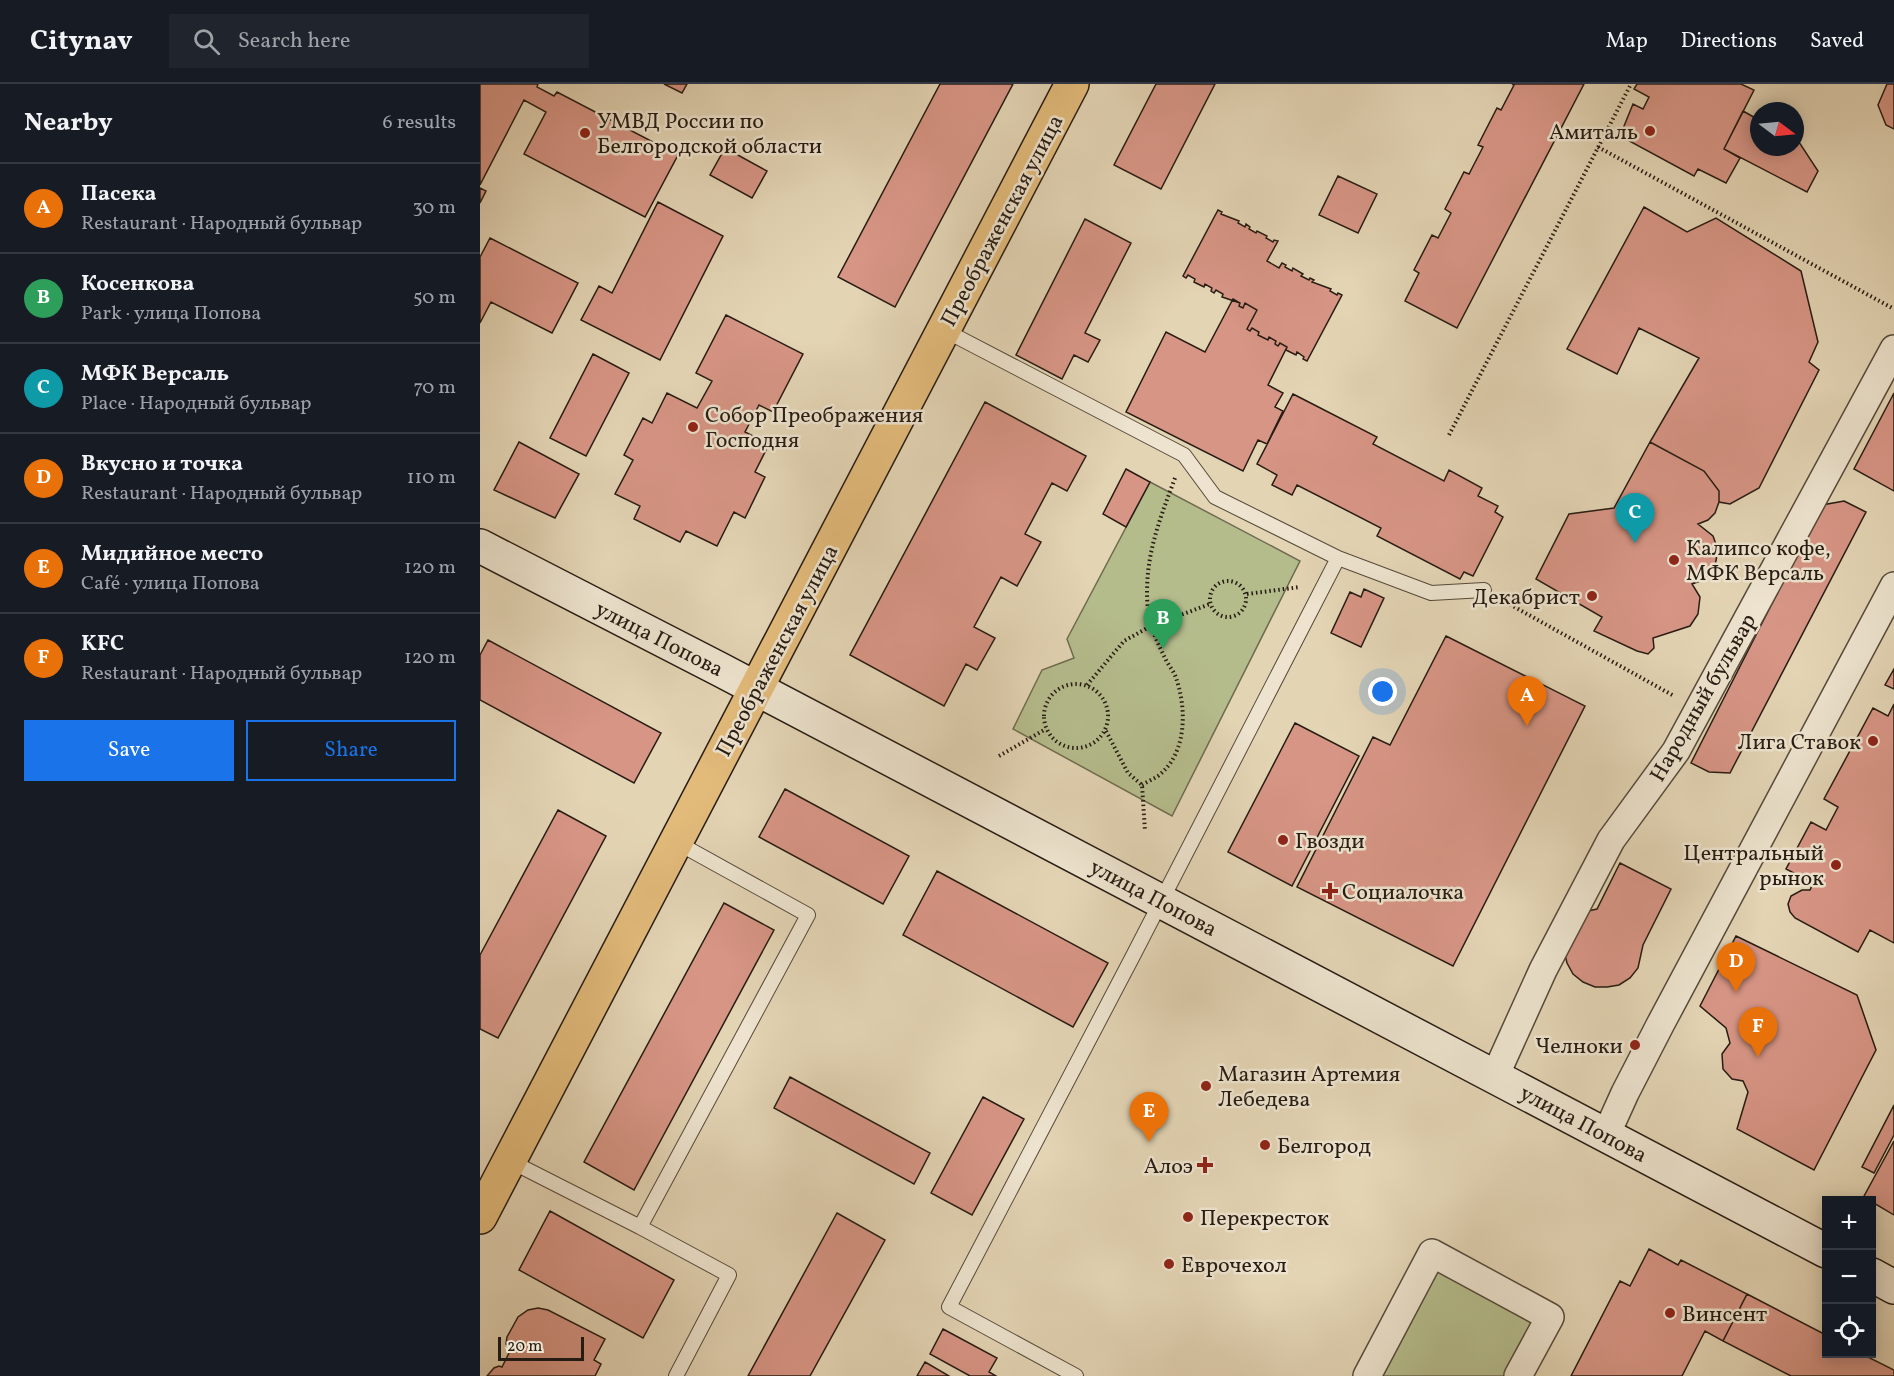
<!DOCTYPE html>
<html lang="en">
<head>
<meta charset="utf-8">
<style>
  body { margin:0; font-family:Vollkorn,serif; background:#20242c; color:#f1f3f6 }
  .controls { position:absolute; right:18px; bottom:18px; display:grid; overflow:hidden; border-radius:0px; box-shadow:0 3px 15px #0003 }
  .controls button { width:54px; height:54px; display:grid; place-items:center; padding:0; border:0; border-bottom:2px solid #363941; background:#171b24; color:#f1f3f6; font:30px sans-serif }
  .compass { position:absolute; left:1270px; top:18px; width:54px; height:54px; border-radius:50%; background:#171b24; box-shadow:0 3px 15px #0003; rotate:106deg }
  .scale { position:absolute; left:18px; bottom:15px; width:86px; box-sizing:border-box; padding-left:6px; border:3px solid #271c13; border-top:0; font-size:16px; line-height:21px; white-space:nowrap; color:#271c13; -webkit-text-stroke:4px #ede3ce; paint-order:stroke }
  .you { position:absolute; left:903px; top:608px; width:21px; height:21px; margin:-15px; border:4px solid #fff; border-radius:50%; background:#1a73e8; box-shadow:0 0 0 9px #1a73e833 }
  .badge { display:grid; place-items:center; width:39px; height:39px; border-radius:50%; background:#1a73e8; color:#fff; font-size:20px; font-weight:700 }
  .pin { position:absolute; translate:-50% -50px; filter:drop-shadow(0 2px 3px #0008) }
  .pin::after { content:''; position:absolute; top:32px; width:21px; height:18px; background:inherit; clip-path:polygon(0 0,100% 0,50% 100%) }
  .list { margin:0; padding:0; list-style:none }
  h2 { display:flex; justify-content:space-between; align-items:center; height:78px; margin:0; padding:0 24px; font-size:26px }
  h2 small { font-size:20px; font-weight:400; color:#9ea1a6 }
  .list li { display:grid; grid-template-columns:39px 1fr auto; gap:18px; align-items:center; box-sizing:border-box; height:90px; padding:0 24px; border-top:2px solid #363941 }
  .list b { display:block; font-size:22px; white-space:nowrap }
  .list p { margin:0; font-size:20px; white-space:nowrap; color:#9ea1a6 }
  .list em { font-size:20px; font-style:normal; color:#9ea1a6 }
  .actions { display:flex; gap:12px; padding:18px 24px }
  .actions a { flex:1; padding:14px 0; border:2px solid #1a73e8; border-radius:0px; text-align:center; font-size:21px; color:#1a73e8 }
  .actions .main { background:#1a73e8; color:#fff }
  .icon { flex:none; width:33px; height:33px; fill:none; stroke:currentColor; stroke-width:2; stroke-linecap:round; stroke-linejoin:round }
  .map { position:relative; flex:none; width:1414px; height:1292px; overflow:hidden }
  header { display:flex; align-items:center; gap:36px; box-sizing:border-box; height:84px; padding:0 30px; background:#171b24; border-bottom:2px solid #363941 }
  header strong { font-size:28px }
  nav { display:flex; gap:33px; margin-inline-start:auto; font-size:21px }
  .search { width:420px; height:54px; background:#20242c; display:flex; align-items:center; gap:15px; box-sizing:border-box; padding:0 21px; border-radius:0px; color:#9ea1a6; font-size:22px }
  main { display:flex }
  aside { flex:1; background:#171b24 }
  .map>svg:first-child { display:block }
  .green { fill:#b5bc8c; stroke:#6e6c50; stroke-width:1.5 }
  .building { fill:#d79585; stroke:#271c13; stroke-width:1.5 }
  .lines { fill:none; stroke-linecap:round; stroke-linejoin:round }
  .lane-casing { stroke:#564a3b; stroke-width:16 }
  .street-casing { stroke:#564a3b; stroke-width:30 }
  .secondary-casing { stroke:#271c13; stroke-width:36 }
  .primary-casing { stroke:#271c13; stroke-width:36 }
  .path { stroke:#271c13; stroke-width:4; stroke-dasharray:1.5 3; stroke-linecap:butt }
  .lane { stroke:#ede3ce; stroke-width:14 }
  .street { stroke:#ede3ce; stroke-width:27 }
  .secondary { stroke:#ede3ce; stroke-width:33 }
  .primary { stroke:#e2ba7a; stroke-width:33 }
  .poi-dot { fill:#8f2418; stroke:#ede3ce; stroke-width:2 }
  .labels { text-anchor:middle; stroke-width:5; stroke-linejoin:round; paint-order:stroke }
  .poi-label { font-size:22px; fill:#271c13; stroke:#ede3ce; text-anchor:start }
  .street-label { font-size:22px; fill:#271c13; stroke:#ede3ce }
</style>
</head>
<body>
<header>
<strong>Citynav</strong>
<div class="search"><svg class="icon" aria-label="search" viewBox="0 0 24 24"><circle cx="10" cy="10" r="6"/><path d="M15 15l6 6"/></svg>Search here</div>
<nav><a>Map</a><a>Directions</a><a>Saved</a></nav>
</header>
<main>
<aside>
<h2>Nearby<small>6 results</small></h2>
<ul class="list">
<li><span class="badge" style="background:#e8710a">A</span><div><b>Пасека</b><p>Restaurant · Народный бульвар</p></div><em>30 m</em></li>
<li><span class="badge" style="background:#2e9e5b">B</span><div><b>Косенкова</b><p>Park · улица Попова</p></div><em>50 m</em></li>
<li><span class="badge" style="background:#0f9aa8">C</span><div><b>МФК Версаль</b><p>Place · Народный бульвар</p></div><em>70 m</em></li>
<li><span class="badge" style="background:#e8710a">D</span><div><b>Вкусно и точка</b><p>Restaurant · Народный бульвар</p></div><em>110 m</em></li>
<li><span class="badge" style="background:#e8710a">E</span><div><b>Мидийное место</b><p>Café · улица Попова</p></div><em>120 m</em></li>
<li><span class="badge" style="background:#e8710a">F</span><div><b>KFC</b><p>Restaurant · Народный бульвар</p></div><em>120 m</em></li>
</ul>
<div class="actions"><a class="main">Save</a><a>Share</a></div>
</aside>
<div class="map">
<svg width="1414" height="1292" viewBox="0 0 1414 1292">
  <rect width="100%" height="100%" fill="#e3d4b4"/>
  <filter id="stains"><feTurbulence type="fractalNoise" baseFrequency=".00333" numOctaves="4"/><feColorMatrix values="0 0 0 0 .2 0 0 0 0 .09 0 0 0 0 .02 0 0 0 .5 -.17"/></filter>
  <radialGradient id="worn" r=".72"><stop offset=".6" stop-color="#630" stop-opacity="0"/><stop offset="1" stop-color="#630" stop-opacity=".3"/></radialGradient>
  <path class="green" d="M670,398L820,477L692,732L533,645L562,586L594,574L587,555Z
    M953,1172L1068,1234L1037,1292H890Z"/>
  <path class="building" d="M0,0H58L57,3L74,12L77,8L198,71L165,133L44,70L66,28L44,16L0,101Z
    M184,0H207L202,9Z
    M460,0H533L415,223L358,193Z
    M676,0H735L681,105L634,81Z
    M1032,0H1104L977,244L925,217L939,189L934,186L952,151L958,154L971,129L965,125L984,88L989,90L1003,63L998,61L1017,24L1021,26L1034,1Z
    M1157,0H1261L1274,6L1244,65L1260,74L1246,99L1218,85L1214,92L1140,52L1153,20L1163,25L1169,13L1154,5Z
    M1407,0H1414V45L1406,41L1398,21Z
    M1263,27L1279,36V63H1315V56L1319,58L1338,87L1327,108L1244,65Z
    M245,64L287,87L272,114L230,91Z
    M858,92L897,110L878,149L839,131Z
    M0,104L6,107L0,119Z
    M178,118L243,152L180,276L101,236L119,202L132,209Z
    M1164,123L1207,148L1236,134L1321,187L1338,258L1329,278L1339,286L1279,404L1250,420L1239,418V407L1224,387L1170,358L1219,274L1159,244L1137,290L1087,265Z
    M738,126L742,128L741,130L759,137L758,139L765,143L766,140L770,143L769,145L776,149L777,147L787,152L786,154L793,158L794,156L798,157L787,177L799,184L802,179L806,181L805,183L812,187L813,184L823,190L821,192L829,196L830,194L834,196L832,198L851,205L850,207L857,211L858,209L862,211L827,277L823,275L824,273L817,268L816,271L806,266L807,263L800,259L798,262L795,260L796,257L789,253L788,256L778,251L779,248L772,244L770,247L767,245L777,226L765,219L763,224L759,222L760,219L742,213L743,210L736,206L734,209L731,207L732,204L725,200L724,203L714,198L715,195L708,191L706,194L703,192Z
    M605,135L651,159L605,249L620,256L608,278L594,271L582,295L536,271Z
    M10,154L98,199L72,249L11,218L0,239V173Z
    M753,215L760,219L759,222L763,224L765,219L777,226L767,245L770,247L772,244L779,248L778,251L788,256L789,253L796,257L795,260L798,262L800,259L807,263L788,301L803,309L795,323L803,327L787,360L778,356L763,387L646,328L686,248L725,268Z
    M246,231L323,270L293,328L279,321L265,348L289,360L275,388L285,393L265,434L254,428L237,462L206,447L200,458L154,435L160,422L135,410L153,376L144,371L163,334L172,339L187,309L217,324L232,297L216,289Z
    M113,270L149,289L106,372L70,354Z
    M1414,309V407L1374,385Z
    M813,310L897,353L893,360L964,397L969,386L1002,404L998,412L1018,422L1015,428L1023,433L993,492L984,488L980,495L897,452L901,444L817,401L812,411L792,401L797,391L777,380Z
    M505,318L606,372L587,407L572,399L545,450L561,458L537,502L521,493L494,543L515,554L497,586L486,580L464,622L370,571Z
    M39,358L99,390L75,434L14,406Z
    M1170,358L1224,387L1239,407V418L1235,429L1228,436L1218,440L1233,452L1238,466L1234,487L1223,496L1212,500L1220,513L1218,530L1210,542L1173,554L1174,564L1168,570L1157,567L1114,547L1122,533L1056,495L1089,430L1134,424Z
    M646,385L670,398L646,443L623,430Z
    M1364,417L1386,428L1250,689L1229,688L1211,679L1342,421Z
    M884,505L904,514L881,563L851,549L870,508L881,513Z
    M966,552L1105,622L973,882L817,803L893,653L910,661Z
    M8,556L181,649L154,699L0,616V571Z
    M1414,585V605L1405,601Z
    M1414,620V859L1390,846L1378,868L1315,834L1310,828L1308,820L1311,812L1322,806H1330L1333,799L1306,785L1331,738L1346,746L1358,723L1344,715L1393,624L1408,632Z
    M815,639L879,672L812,802L748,768Z
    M305,705L429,772L403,820L279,753Z
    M78,726L126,752L18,954L0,945V871Z
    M1140,779L1191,805L1163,861L1158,884L1150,894L1139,901L1127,903H1115L1103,898L1093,890L1087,879L1084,867L1108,827L1117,825Z
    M457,787L628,879L593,943L423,851Z
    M244,819L294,846L154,1106L104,1078Z
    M1256,852L1377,911L1396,966L1334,1086L1257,1045L1268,1008L1263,997L1252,995L1243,985L1242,970L1250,959L1246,944L1220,922Z
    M310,993L450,1069L434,1100L294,1024Z
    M503,1013L544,1035L492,1131L451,1109Z
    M1414,1021V1051L1394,1089L1382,1083Z
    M1414,1057V1131L1392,1118V1116L1383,1114Z
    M70,1127L194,1196L163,1254L39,1186Z
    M357,1129L405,1156L330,1292H268Z
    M1169,1165L1198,1181L1201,1176L1267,1210L1243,1257L1225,1247L1202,1292H1091L1140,1197L1150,1202Z
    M1267,1210L1346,1251V1270H1382L1414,1286V1292H1311L1243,1257Z
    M58,1224L68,1226L125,1255L114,1276L121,1280L115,1292H7L14,1284L19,1282L22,1283L31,1265L26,1260L27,1253L38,1233L48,1226Z
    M463,1245L517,1274L509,1288L516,1292H490L450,1270Z
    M445,1278L469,1292H437Z"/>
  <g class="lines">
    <g class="lane-casing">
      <path id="lane" d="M464,246L704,371L735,413L858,474L654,870L469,1223L596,1292
        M858,474L951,509L1004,506
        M30,1077L160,1143L249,1191L196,1292
        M160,1143L328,831L196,758"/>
    </g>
    <g class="street-casing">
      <path id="street" d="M1015,992L1063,886L1131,756L1196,667L1414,265
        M1126,1051L1145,1009L1180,941L1414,502
        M887,1292L952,1169L1070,1233L1038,1292"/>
    </g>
    <g class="secondary-casing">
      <path id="secondary" d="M0,462L241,586L1346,1167
        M1392,1191L1414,1203"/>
    </g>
    <g class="primary-casing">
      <path id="primary" d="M0,1133L592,0"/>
    </g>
    <path class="path" d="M1118,63L1414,225
      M969,351L1151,0
      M730 515a18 18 0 1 1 36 0a18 18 0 1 1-36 0Z
      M767,510L820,503
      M1022,516L1194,612
      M564 632a32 32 0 1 1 64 0a32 32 0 1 1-64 0Z
      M607,601L644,557L671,542L730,520
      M626,647L648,689L662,701L665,747
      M519,672L566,645
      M662,701C667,698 673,695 678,692C707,670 707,625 696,594C694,587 688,581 685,574C678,560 670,543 668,527C663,477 678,440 695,394"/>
    <use href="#lane" class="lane"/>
    <use href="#street" class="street"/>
    <use href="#secondary" class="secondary"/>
    <use href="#primary" class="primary"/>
  </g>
  <g class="poi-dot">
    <circle cx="1170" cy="47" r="6"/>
    <circle cx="105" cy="49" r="6"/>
    <circle cx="213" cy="343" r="6"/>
    <circle cx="1194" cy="476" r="6"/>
    <circle cx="1112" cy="512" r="6"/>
    <circle cx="1393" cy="657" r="6"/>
    <circle cx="803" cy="756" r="6"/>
    <circle cx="1356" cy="781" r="6"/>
    <path d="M847 798h6v6h6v6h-6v6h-6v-6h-6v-6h6z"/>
    <circle cx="1155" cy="961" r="6"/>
    <circle cx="726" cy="1002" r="6"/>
    <circle cx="785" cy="1061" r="6"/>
    <path d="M722 1072h6v6h6v6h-6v6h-6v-6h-6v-6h6z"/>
    <circle cx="708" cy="1133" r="6"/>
    <circle cx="689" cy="1180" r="6"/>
    <circle cx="1190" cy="1229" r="6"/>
  </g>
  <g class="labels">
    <g class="poi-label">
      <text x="117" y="44">УМВД России по<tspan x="117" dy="25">Белгородской области</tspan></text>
      <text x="1158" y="55" text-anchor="end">Амиталь</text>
      <text x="225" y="338">Собор Преображения<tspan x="225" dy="25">Господня</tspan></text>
      <text x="1206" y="471">Калипсо кофе,<tspan x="1206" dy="25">МФК Версаль</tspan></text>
      <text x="1100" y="520" text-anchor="end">Декабрист</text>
      <text x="1381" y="665" text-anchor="end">Лига Ставок</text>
      <text x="815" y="764">Гвозди</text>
      <text x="1344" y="776" text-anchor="end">Центральный<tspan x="1344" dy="25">рынок</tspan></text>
      <text x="862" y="815">Социалочка</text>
      <text x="1143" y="969" text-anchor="end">Челноки</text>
      <text x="738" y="997">Магазин Артемия<tspan x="738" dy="25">Лебедева</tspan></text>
      <text x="797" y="1069">Белгород</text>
      <text x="713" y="1089" text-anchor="end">Алоэ</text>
      <text x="720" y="1141">Перекресток</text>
      <text x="701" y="1188">Еврочехол</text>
      <text x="1202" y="1237">Винсент</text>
    </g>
    <g class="street-label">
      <text transform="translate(521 136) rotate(-62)" y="8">Преображенская улица</text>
      <text transform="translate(180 554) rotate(27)" y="8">улица Попова</text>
      <text transform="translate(296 566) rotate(-62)" y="8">Преображенская улица</text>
      <text transform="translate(1222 613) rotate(-60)" y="8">Народный бульвар</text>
      <text transform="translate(674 813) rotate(28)" y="8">улица Попова</text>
      <text transform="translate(1104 1039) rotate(28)" y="8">улица Попова</text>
    </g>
  </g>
  <rect width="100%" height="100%" filter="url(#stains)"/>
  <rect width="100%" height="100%" fill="url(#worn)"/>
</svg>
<div class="controls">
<button>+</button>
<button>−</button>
<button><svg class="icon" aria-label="locate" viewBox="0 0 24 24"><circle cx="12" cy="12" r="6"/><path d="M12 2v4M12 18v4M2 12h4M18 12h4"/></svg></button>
</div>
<svg class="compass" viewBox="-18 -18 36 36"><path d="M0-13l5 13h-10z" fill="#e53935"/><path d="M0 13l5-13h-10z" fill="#9ea1a6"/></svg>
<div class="scale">20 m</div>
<div class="you"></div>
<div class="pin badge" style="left:1047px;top:642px;background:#e8710a">A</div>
<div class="pin badge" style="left:683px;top:565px;background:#2e9e5b">B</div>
<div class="pin badge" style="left:1155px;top:459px;background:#0f9aa8">C</div>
<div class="pin badge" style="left:1256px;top:908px;background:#e8710a">D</div>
<div class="pin badge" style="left:669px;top:1058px;background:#e8710a">E</div>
<div class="pin badge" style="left:1278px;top:973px;background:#e8710a">F</div>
</div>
</main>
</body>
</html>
